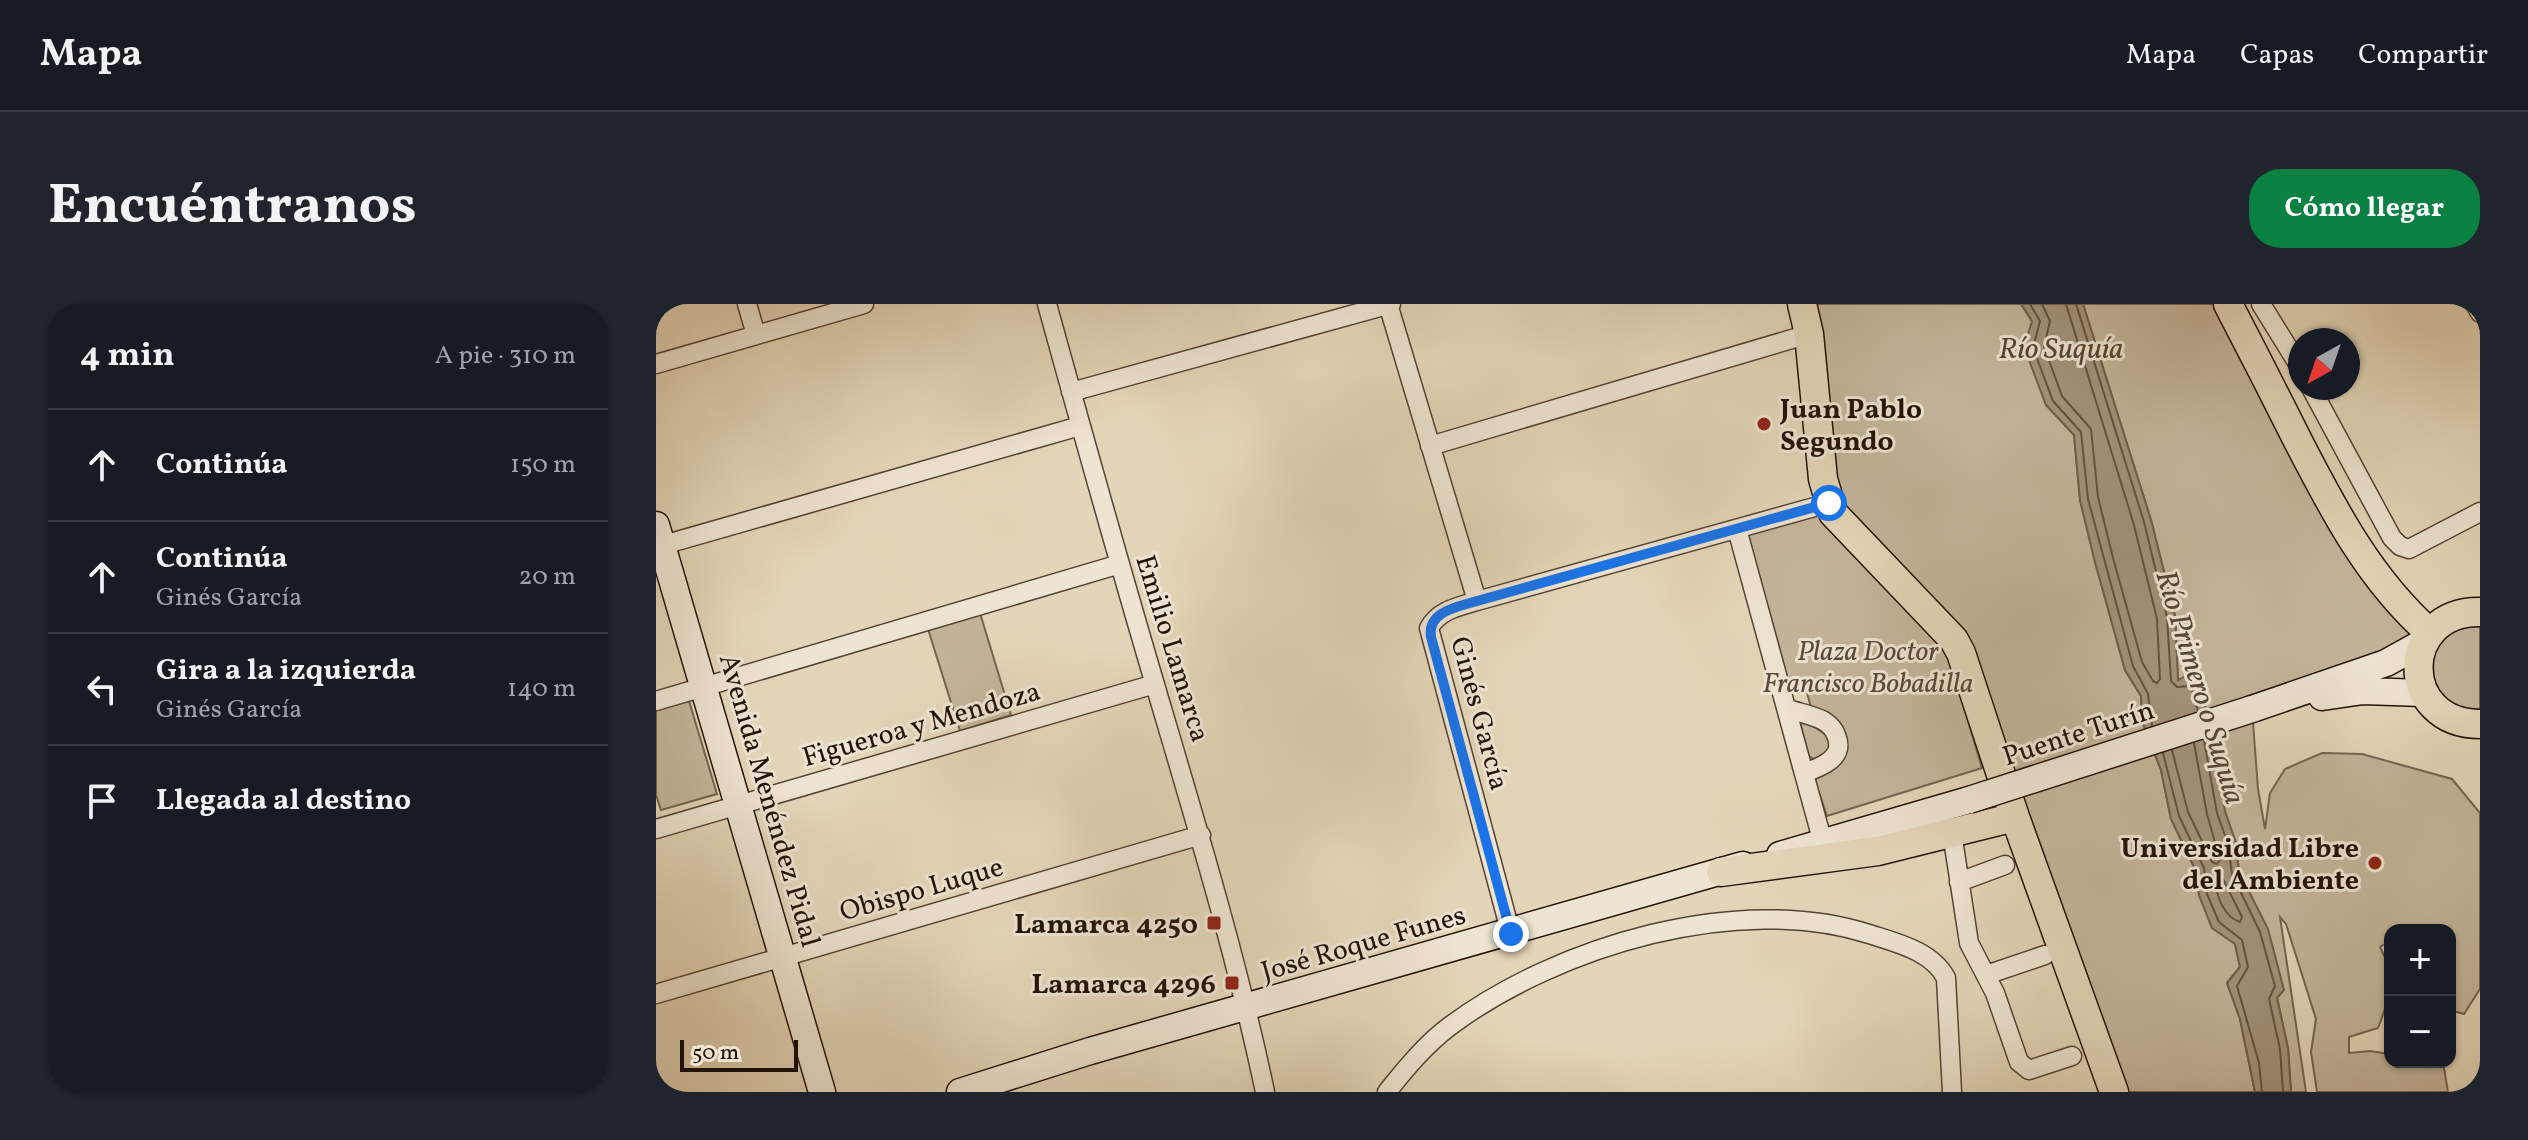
<!DOCTYPE html>
<html lang="es">
<head>
<meta charset="utf-8">
<style>
  body { margin:0; font-family:Vollkorn,serif; background:#20242c; color:#f1f3f6 }
  .controls { position:absolute; right:24px; bottom:24px; display:grid; overflow:hidden; border-radius:16px; box-shadow:0 2px 6px #0004 }
  .controls button { width:72px; height:72px; display:grid; place-items:center; padding:0; border:0; border-bottom:2px solid #363941; background:#171b24; color:#f1f3f6; font:40px sans-serif }
  .compass { position:absolute; left:1632px; top:24px; width:72px; height:72px; border-radius:50%; background:#171b24; box-shadow:0 2px 6px #0004; rotate:220deg }
  .scale { position:absolute; left:24px; bottom:20px; width:118px; box-sizing:border-box; padding-left:8px; border:4px solid #241206; border-top:0; font-size:22px; line-height:28px; white-space:nowrap; color:#241206; -webkit-text-stroke:6px #ede4d1; paint-order:stroke }
  .stop { position:absolute; width:24px; height:24px; margin:-18px; border:6px solid #1a73e8; border-radius:50%; background:#fff }
  .stop.end { background:#1a73e8; border-color:#fff; box-shadow:0 2px 8px #0008 }
  .list { margin:0; padding:0; list-style:none }
  h2 { display:flex; justify-content:space-between; align-items:center; height:104px; margin:0; padding:0 32px; font-size:34px }
  h2 small { font-size:26px; font-weight:400; color:#9ea1a6 }
  .list li { display:grid; grid-template-columns:52px 1fr auto; gap:24px; align-items:center; box-sizing:border-box; height:112px; padding:0 32px; border-top:2px solid #363941 }
  .list b { display:block; font-size:30px; white-space:nowrap }
  .list p { margin:0; font-size:26px; white-space:nowrap; color:#9ea1a6 }
  .list em { font-size:26px; font-style:normal; color:#9ea1a6 }
  .icon { flex:none; width:44px; height:44px; fill:none; stroke:currentColor; stroke-width:2; stroke-linecap:round; stroke-linejoin:round }
  .map { position:relative; flex:none; width:1824px; height:788px; overflow:hidden; border-radius:32px }
  header { display:flex; align-items:center; gap:48px; box-sizing:border-box; height:112px; padding:0 40px; background:#171b24; border-bottom:2px solid #363941 }
  header strong { font-size:38px }
  nav { display:flex; gap:44px; margin-inline-start:auto; font-size:28px }
  .intro { display:flex; align-items:center; justify-content:space-between; box-sizing:border-box; height:192px; padding:0 48px }
  h1 { margin:0; font-size:56px }
  .button { padding:20px 36px; border-radius:32px; background:#0b8043; color:#fff; font-size:28px; font-weight:700 }
  main { display:flex; gap:48px; padding:0 48px }
  aside { flex:1; background:#171b24; border-radius:32px; box-shadow:0 2px 6px #0004 }
  .map>svg:first-child { display:block }
  .green { fill:#c3b59a; stroke:#746450; stroke-width:2 }
  .water { fill:#a2937b; stroke:#705f4c; stroke-width:2 }
  .lines { fill:none; stroke-linecap:round; stroke-linejoin:round }
  .shore { stroke:#635240; stroke-width:2 }
  .street-casing { stroke:#544332; stroke-width:21 }
  .secondary-casing { stroke:#241206; stroke-width:29 }
  .primary-casing { stroke:#241206; stroke-width:31 }
  .street { stroke:#ede4d1; stroke-width:18 }
  .secondary { stroke:#ede4d1; stroke-width:26 }
  .primary { stroke:#e3d6b8; stroke-width:28 }
  .secondary-bridge-casing { stroke:#241206; stroke-width:29; stroke-linecap:butt }
  .secondary-bridge { stroke:#ede4d1; stroke-width:26 }
  .route { stroke:#1a73e8; stroke-width:10 }
  .poi-dot { fill:#8f2418; stroke:#ede4d1; stroke-width:3 }
  .labels { text-anchor:middle; stroke-width:6; stroke-linejoin:round; paint-order:stroke }
  .poi-label { font-size:28px; font-weight:bold; fill:#241206; stroke:#ede4d1; text-anchor:end }
  .street-label { font-size:28px; fill:#241206; stroke:#ede4d1 }
  .park-label { font-size:28px; font-style:italic; fill:#5c4b3a; stroke:#ede4d1 }
  .water-label { font-size:30px; font-style:italic; fill:#564635; stroke:#ede4d1 }
</style>
</head>
<body>
<header>
<strong>Mapa</strong>
<nav><a>Mapa</a><a>Capas</a><a>Compartir</a></nav>
</header>
<div class="intro"><h1>Encuéntranos</h1><a class="button">Cómo llegar</a></div>
<main>
<aside>
<h2>4 min<small>A pie · 310 m</small></h2>
<ul class="list">
<li><svg class="icon" aria-label="ahead" viewBox="0 0 24 24"><path d="M12 20V5M6 11l6-6 6 6"/></svg><div><b>Continúa</b></div><em>150 m</em></li>
<li><svg class="icon" aria-label="ahead" viewBox="0 0 24 24"><path d="M12 20V5M6 11l6-6 6 6"/></svg><div><b>Continúa</b><p>Ginés García</p></div><em>20 m</em></li>
<li><svg class="icon" aria-label="left" viewBox="0 0 24 24"><path d="M17 20v-9H6M10 6l-5 5 5 5"/></svg><div><b>Gira a la izquierda</b><p>Ginés García</p></div><em>140 m</em></li>
<li><svg class="icon" aria-label="arrive" viewBox="0 0 24 24"><path d="M6 21V4h12l-3 4 3 4H6"/></svg><div><b>Llegada al destino</b></div></li>
</ul>
</aside>
<div class="map">
<svg width="1824" height="788" viewBox="0 0 1824 788">
  <rect width="100%" height="100%" fill="#e3d6b8"/>
  <filter id="stains"><feTurbulence type="fractalNoise" baseFrequency=".0025" numOctaves="4"/><feColorMatrix values="0 0 0 0 .2 0 0 0 0 .09 0 0 0 0 .02 0 0 0 .5 -.17"/></filter>
  <radialGradient id="worn" r=".72"><stop offset=".6" stop-color="#630" stop-opacity="0"/><stop offset="1" stop-color="#630" stop-opacity=".3"/></radialGradient>
  <path class="green" d="M1146,0H1365L1376,17L1390,101L1418,131L1424,196L1439,258L1469,366L1485,392L1486,417L1505,466L1515,515L1540,567L1543,591L1556,623L1579,639L1584,663L1571,679L1584,715L1599,788H1458L1305,349L1177,209Z
    M1427,0H1572L1663,178L1774,329L1596,405L1602,485L1609,525L1614,489L1629,465L1666,449L1706,450L1796,475L1824,509V685L1808,710L1794,706V626H1762L1760,621L1751,626H1734V637L1724,643C1741,675 1734,692 1722,724L1693,733V749L1714,747L1734,750V758H1787L1792,788H1661L1655,748L1660,715L1630,620L1624,613L1650,788H1635L1632,744L1621,694L1612,626L1583,568L1580,539L1522,377L1519,312L1495,216Z
    M1159,210L1171,218L1292,349L1326,464L1171,512L1157,471L1186,452L1156,407L1151,389L1132,383L1092,230Z
    M324,309L355,411L304,427L272,325Z
    M1824,322V405C1782,411 1760,363 1789,333C1792,330 1795,327 1799,325C1806,322 1816,323 1824,322Z
    M33,397L61,490L5,506L0,491V406Z
    M1144,419H1152L1172,432L1175,446L1161,457L1153,452Z"/>
  <path class="water" d="M1365,0H1427L1495,216L1519,312L1522,376L1539,368L1547,390L1569,507L1580,539L1583,568L1612,625L1628,686L1621,694L1632,744L1635,788H1599L1584,715L1571,679L1584,663L1579,640L1556,624L1543,591L1540,567L1515,515L1505,466L1486,417L1485,392L1469,366L1439,258L1424,196L1418,131L1390,101L1368,43L1376,17Z"/>
  <g class="lines">
    <path class="shore" d="M1374,0L1384,17L1377,44L1397,97L1425,128L1432,195L1477,362L1492,390L1496,421
      M1386,0L1394,17L1388,43L1406,92L1435,125L1442,193L1457,254L1486,358L1497,377L1501,379L1504,375L1501,315L1478,221L1410,0
      M1420,0L1488,218L1511,313L1515,377L1521,383L1535,382L1542,407
      M1548,436L1561,509L1572,540L1576,570L1604,628L1619,682L1613,695L1624,745L1627,788
      M1516,446L1532,508L1556,558L1561,560L1564,556L1551,510L1538,439
      M1507,449L1523,512L1548,564L1551,590L1563,618L1586,636L1592,663L1581,682L1603,759L1606,788
      M1562,573L1567,575L1586,613L1584,618C1568,613 1561,593 1559,577Z"/>
    <g class="street-casing">
      <path id="street" d="M91,0L100,31
        M391,0C425,123 459,245 495,367C536,507 579,645 609,788
        M732,0L821,297C802,303 783,306 773,324L855,630
        M1605,0L1644,63
        M1819,0L1824,9
        M0,60L208,0
        M1655,84L1736,234L1744,242L1753,245L1824,208
        M415,88L735,0
        M774,142L1153,30
        M1081,225L1167,539
        M0,243L424,122
        M821,297L1173,199
        M0,397L464,260
        M1132,405C1144,409 1157,411 1168,417C1174,421 1178,425 1180,431C1190,454 1165,463 1148,469
        M0,525L499,380
        M1296,529L1313,639L1339,689L1363,758L1373,766L1416,752
        M1303,578L1349,561
        M1330,671L1389,651
        M0,690L545,531
        M731,788C750,764 770,740 794,722C902,642 1082,588 1213,630C1241,639 1276,647 1290,674L1296,788"/>
    </g>
    <g class="secondary-casing">
      <path id="secondary" d="M0,221L166,788
        M1666,393L1707,387L1767,389
        M1596,405L1730,359L1768,338
        M1124,551L1313,496
        M304,788L434,747L1087,561"/>
    </g>
    <g class="primary-casing">
      <path id="primary" d="M1146,0L1153,30L1167,175L1177,209L1298,336L1305,349L1359,513L1458,788
        M1572,0C1596,46 1619,91 1642,137C1678,207 1714,276 1774,329
        M1824,308C1742,307 1742,420 1824,420
        M1065,568L1222,547L1359,513"/>
    </g>
    <use href="#street" class="street"/>
    <use href="#secondary" class="secondary"/>
    <use href="#primary" class="primary"/>
    <g class="secondary-bridge-casing">
      <path id="secondary-bridge" d="M1313,496L1596,405"/>
    </g>
    <use href="#secondary-bridge" class="secondary-bridge"/>
  </g>
  <g class="lines">
    <path class="route" d="M855,630L775,333C771,307 802,303 821,297L1173,199"/>
  </g>
  <g class="poi-dot">
    <circle cx="1108" cy="120" r="8"/>
    <circle cx="1719" cy="559" r="8"/>
    <rect x="550" y="611" width="16" height="16" rx="4"/>
    <rect x="568" y="671" width="16" height="16" rx="4"/>
  </g>
  <g class="labels">
    <g class="poi-label">
      <text x="1124" y="114" text-anchor="start">Juan Pablo<tspan x="1124" dy="32">Segundo</tspan></text>
      <text x="1703" y="553">Universidad Libre<tspan x="1703" dy="32">del Ambiente</tspan></text>
      <text x="542" y="629">Lamarca 4250</text>
      <text x="560" y="689">Lamarca 4296</text>
    </g>
    <g class="street-label">
      <text transform="translate(518 344) rotate(73)" y="10">Emilio Lamarca</text>
      <text transform="translate(825 409) rotate(75)" y="10">Ginés García</text>
      <text transform="translate(265 419) rotate(-16)" y="10">Figueroa y Mendoza</text>
      <text transform="translate(1422 428) rotate(-18)" y="10">Puente Turín</text>
      <text transform="translate(115 496) rotate(74)" y="10">Avenida Menéndez Pidal</text>
      <text transform="translate(265 584) rotate(-16)" y="10">Obispo Luque</text>
      <text transform="translate(707 638) rotate(-16)" y="10">José Roque Funes</text>
    </g>
    <g class="park-label">
      <text x="1212" y="356">Plaza Doctor<tspan x="1212" dy="32">Francisco Bobadilla</tspan></text>
    </g>
    <g class="water-label">
      <text x="1405" y="54">Río Suquía</text>
      <text transform="translate(1545 383) rotate(73)" y="10">Río Primero o Suquía</text>
    </g>
  </g>
  <rect width="100%" height="100%" filter="url(#stains)"/>
  <rect width="100%" height="100%" fill="url(#worn)"/>
</svg>
<div class="controls">
<button>+</button>
<button>−</button>
</div>
<svg class="compass" viewBox="-18 -18 36 36"><path d="M0-13l5 13h-10z" fill="#e53935"/><path d="M0 13l5-13h-10z" fill="#9ea1a6"/></svg>
<div class="scale">50 m</div>
<div class="stop" style="left:1173px;top:199px"></div>
<div class="stop end" style="left:855px;top:630px"></div>
</div>
</main>
</body>
</html>
